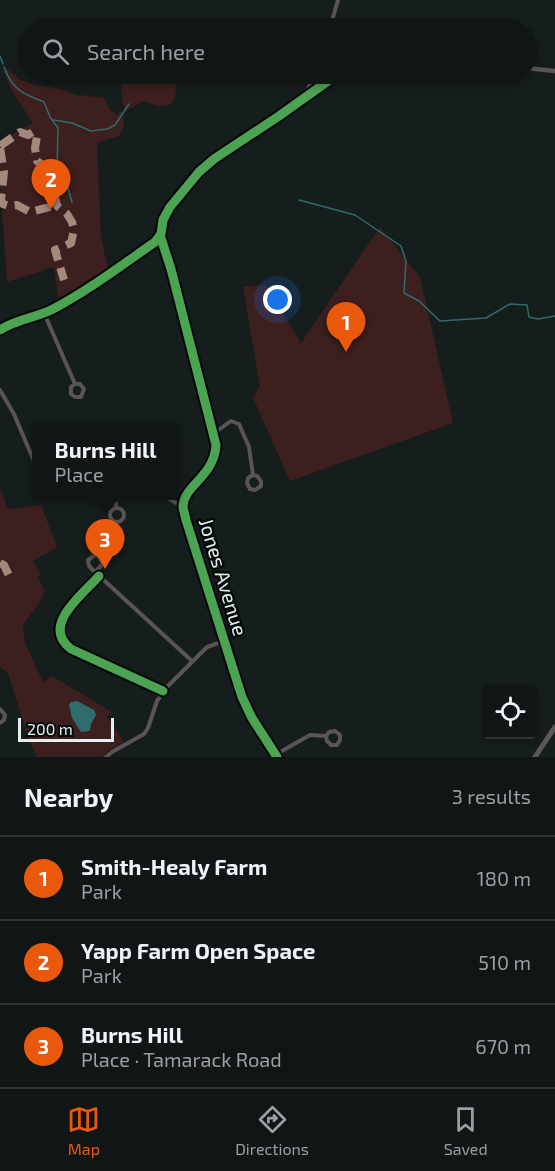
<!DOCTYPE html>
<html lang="en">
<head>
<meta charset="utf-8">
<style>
  body { margin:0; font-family:"Exo 2",sans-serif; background:#1e2323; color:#f1f3f6 }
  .controls { position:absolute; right:18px; bottom:18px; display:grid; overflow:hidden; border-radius:6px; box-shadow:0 3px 9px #0003 }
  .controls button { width:54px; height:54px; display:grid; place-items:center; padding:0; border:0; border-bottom:2px solid #303535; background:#101616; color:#f1f3f6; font:30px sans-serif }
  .scale { position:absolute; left:18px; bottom:15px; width:96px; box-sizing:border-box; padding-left:6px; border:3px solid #e6efef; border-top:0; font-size:16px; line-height:21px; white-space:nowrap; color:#e6efef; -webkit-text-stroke:4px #040909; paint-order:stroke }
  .you { position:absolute; left:278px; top:300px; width:21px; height:21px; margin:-15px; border:4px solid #fff; border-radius:50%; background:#1a73e8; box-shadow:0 0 0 9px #1a73e833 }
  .badge { display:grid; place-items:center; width:39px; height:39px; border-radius:50%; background:#ea580c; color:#fff; font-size:20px; font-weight:700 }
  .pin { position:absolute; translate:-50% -50px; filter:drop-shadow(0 2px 3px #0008) }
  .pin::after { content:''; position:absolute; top:32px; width:21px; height:18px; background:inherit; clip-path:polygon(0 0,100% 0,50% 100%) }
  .popup { position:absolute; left:32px; top:422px; width:147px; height:78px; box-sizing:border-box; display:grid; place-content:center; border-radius:6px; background:#101616; filter:drop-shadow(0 2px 4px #0005); font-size:20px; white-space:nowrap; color:#9c9fa1 }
  .popup b { font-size:22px; color:#f1f3f6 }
  .popup::after { content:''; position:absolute; left:50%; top:100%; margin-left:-12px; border:12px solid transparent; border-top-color:#101616 }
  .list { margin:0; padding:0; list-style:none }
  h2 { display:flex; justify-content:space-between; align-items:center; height:78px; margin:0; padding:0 24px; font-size:26px }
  h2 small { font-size:20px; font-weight:400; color:#9c9fa1 }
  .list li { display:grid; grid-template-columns:39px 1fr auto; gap:18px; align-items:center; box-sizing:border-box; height:84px; padding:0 24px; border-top:2px solid #303535 }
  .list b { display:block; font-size:22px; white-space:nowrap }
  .list p { margin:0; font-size:20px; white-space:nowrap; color:#9c9fa1 }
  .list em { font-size:20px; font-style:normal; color:#9c9fa1 }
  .icon { flex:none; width:33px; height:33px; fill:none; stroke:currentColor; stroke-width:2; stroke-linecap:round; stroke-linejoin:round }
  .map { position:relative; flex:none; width:555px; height:757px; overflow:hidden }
  .search { position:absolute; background:#101616; box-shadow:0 3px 9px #0003; left:18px; right:18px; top:18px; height:66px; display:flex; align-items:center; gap:15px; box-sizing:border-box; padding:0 21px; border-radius:33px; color:#9c9fa1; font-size:22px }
  .sheet { height:330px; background:#101616 }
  nav { display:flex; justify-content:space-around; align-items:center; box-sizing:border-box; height:84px; border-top:2px solid #303535; background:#101616; font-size:16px; color:#9c9fa1 }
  nav a { display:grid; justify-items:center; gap:3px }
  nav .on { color:#ea580c }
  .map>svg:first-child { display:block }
  .green { fill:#3d1f20 }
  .water { fill:#2f6c6d }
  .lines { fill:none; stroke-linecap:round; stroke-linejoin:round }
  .stream { stroke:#2f6c6d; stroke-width:1.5 }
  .minor { stroke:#5b5454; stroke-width:4 }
  .tertiary { stroke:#5b5454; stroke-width:4.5 }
  .secondary { stroke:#5c5757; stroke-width:5 }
  .quiet { stroke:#a5887d; stroke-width:8; stroke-dasharray:15 8; stroke-linecap:butt }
  .cycleway-casing { stroke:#040909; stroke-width:13 }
  .cycleway { stroke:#4ca352; stroke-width:9 }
  .labels { text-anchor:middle; stroke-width:5; stroke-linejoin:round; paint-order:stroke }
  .street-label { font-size:20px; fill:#e6efef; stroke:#040909 }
</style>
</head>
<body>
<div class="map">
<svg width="555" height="757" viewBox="0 0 555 757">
  <rect width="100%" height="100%" fill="#161d1d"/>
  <path class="green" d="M6,68L20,80L37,85L61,89L77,95L104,98L110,110L117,115L121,110C126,119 124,128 119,136L97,143L101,237L108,269L59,302L54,267L7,282L0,181V141L33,123L11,89L4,72Z
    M122,74H175C176,84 179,107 163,106C156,106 150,103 143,101L126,111C120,100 120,86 122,74Z
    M380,227L420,277L453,423L290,481L253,398L260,386L243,287L265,285L301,343Z
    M0,488L8,509L41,505L57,547L33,561L41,574L38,577L45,591L37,606L23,625L25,643L43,682L52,676L112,712L107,717L124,742L112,748L102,757H37L29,740L8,673L0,667Z"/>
  <path class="water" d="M77,701L94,710L96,715L91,724L90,731L81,732L72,718L69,705L71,702Z"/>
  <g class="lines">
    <path class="stream" d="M0,56L3,64
      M4,67C13,91 24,94 44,102L50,117L58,128L57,170L67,185L72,202
      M54,120L72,123L91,131L107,129L115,125L129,104
      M299,200L355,215L401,246L406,261L404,293L419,301L440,321L486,318L510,304L527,305L529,317L538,319L555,316"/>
    <path class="minor" d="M330,28L338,0
      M305,97L314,74
      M44,313L75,384H80L84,389L81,397H75L71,394V387L75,384
      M0,390L14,414L36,466
      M213,434L231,421L239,424L249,447L253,475L257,476L261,481V486L255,490L250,489L247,483L248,478L253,475
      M115,496L116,507
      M164,496L183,507
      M110 515a7 7 0 1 1 14 0a7 7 0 1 1-14 0Z
      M95,572L101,566L102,562L99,557L95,555L88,560L89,566L95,572L192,661
      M99,576C83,594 40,626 71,649L163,691
      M0,709L5,715L4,720L0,723
      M275,755L310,735L326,736L329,732L335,731L340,735V740L337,745H331L327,741L326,736
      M106,757L112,752L144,734L148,728L157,701L167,687L207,647L224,641"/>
    <path class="tertiary" d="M526,68L555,71
      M160,235L171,269L216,445C214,477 184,485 183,506C183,510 185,515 186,520L242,697L252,718L277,757
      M0,330C16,319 36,318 53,309C89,290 122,265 155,242L161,234L163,220L170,207L199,172L214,159L279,116L338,74"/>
    <path class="secondary" d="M535,757L555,727"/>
    <path class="quiet" d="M0,146L20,132L28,135L33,132L37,136L35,148L37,161L49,170L43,175L55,196L57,206L67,214L72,222L74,230L71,243L55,250L64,280
      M0,148L4,172L1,200L3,204L9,206L17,205L30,212L57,205
      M0,563L4,565L11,580"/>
    <g class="cycleway-casing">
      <path id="cycleway" d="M160,235L171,269L216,445C214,477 184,485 183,506C183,510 185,515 186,520L242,697L252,718L277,757
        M0,330C16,319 36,318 53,309C89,290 122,265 155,242L161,234L163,220L170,207L199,172L214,159L279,116L338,74
        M99,576C83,594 40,626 71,649L163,691"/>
    </g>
    <use href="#cycleway" class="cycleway"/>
  </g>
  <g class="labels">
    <g class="street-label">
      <text transform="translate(223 577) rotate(73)" y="7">Jones Avenue</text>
    </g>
  </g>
</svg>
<div class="controls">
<button><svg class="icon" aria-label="locate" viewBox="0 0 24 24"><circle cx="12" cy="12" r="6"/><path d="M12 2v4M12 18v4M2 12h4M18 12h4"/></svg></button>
</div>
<div class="scale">200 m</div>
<div class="you"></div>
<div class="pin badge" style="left:346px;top:352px">1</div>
<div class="pin badge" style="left:51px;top:209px">2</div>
<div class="pin badge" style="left:105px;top:569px">3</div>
<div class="popup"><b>Burns Hill</b>Place</div>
<div class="search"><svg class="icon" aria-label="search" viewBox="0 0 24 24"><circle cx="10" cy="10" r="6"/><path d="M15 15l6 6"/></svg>Search here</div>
</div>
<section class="sheet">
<h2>Nearby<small>3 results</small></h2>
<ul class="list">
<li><span class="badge">1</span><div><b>Smith-Healy Farm</b><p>Park</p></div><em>180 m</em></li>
<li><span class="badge">2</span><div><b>Yapp Farm Open Space</b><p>Park</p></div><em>510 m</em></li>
<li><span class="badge">3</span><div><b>Burns Hill</b><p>Place · Tamarack Road</p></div><em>670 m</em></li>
</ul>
</section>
<nav>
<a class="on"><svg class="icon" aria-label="map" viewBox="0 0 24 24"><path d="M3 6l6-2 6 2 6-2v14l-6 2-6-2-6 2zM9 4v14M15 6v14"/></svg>Map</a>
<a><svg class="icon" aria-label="directions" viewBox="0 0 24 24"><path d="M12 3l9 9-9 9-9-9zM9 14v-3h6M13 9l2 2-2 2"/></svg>Directions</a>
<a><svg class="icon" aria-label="saved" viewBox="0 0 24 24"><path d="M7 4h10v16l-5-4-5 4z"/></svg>Saved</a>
</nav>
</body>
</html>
